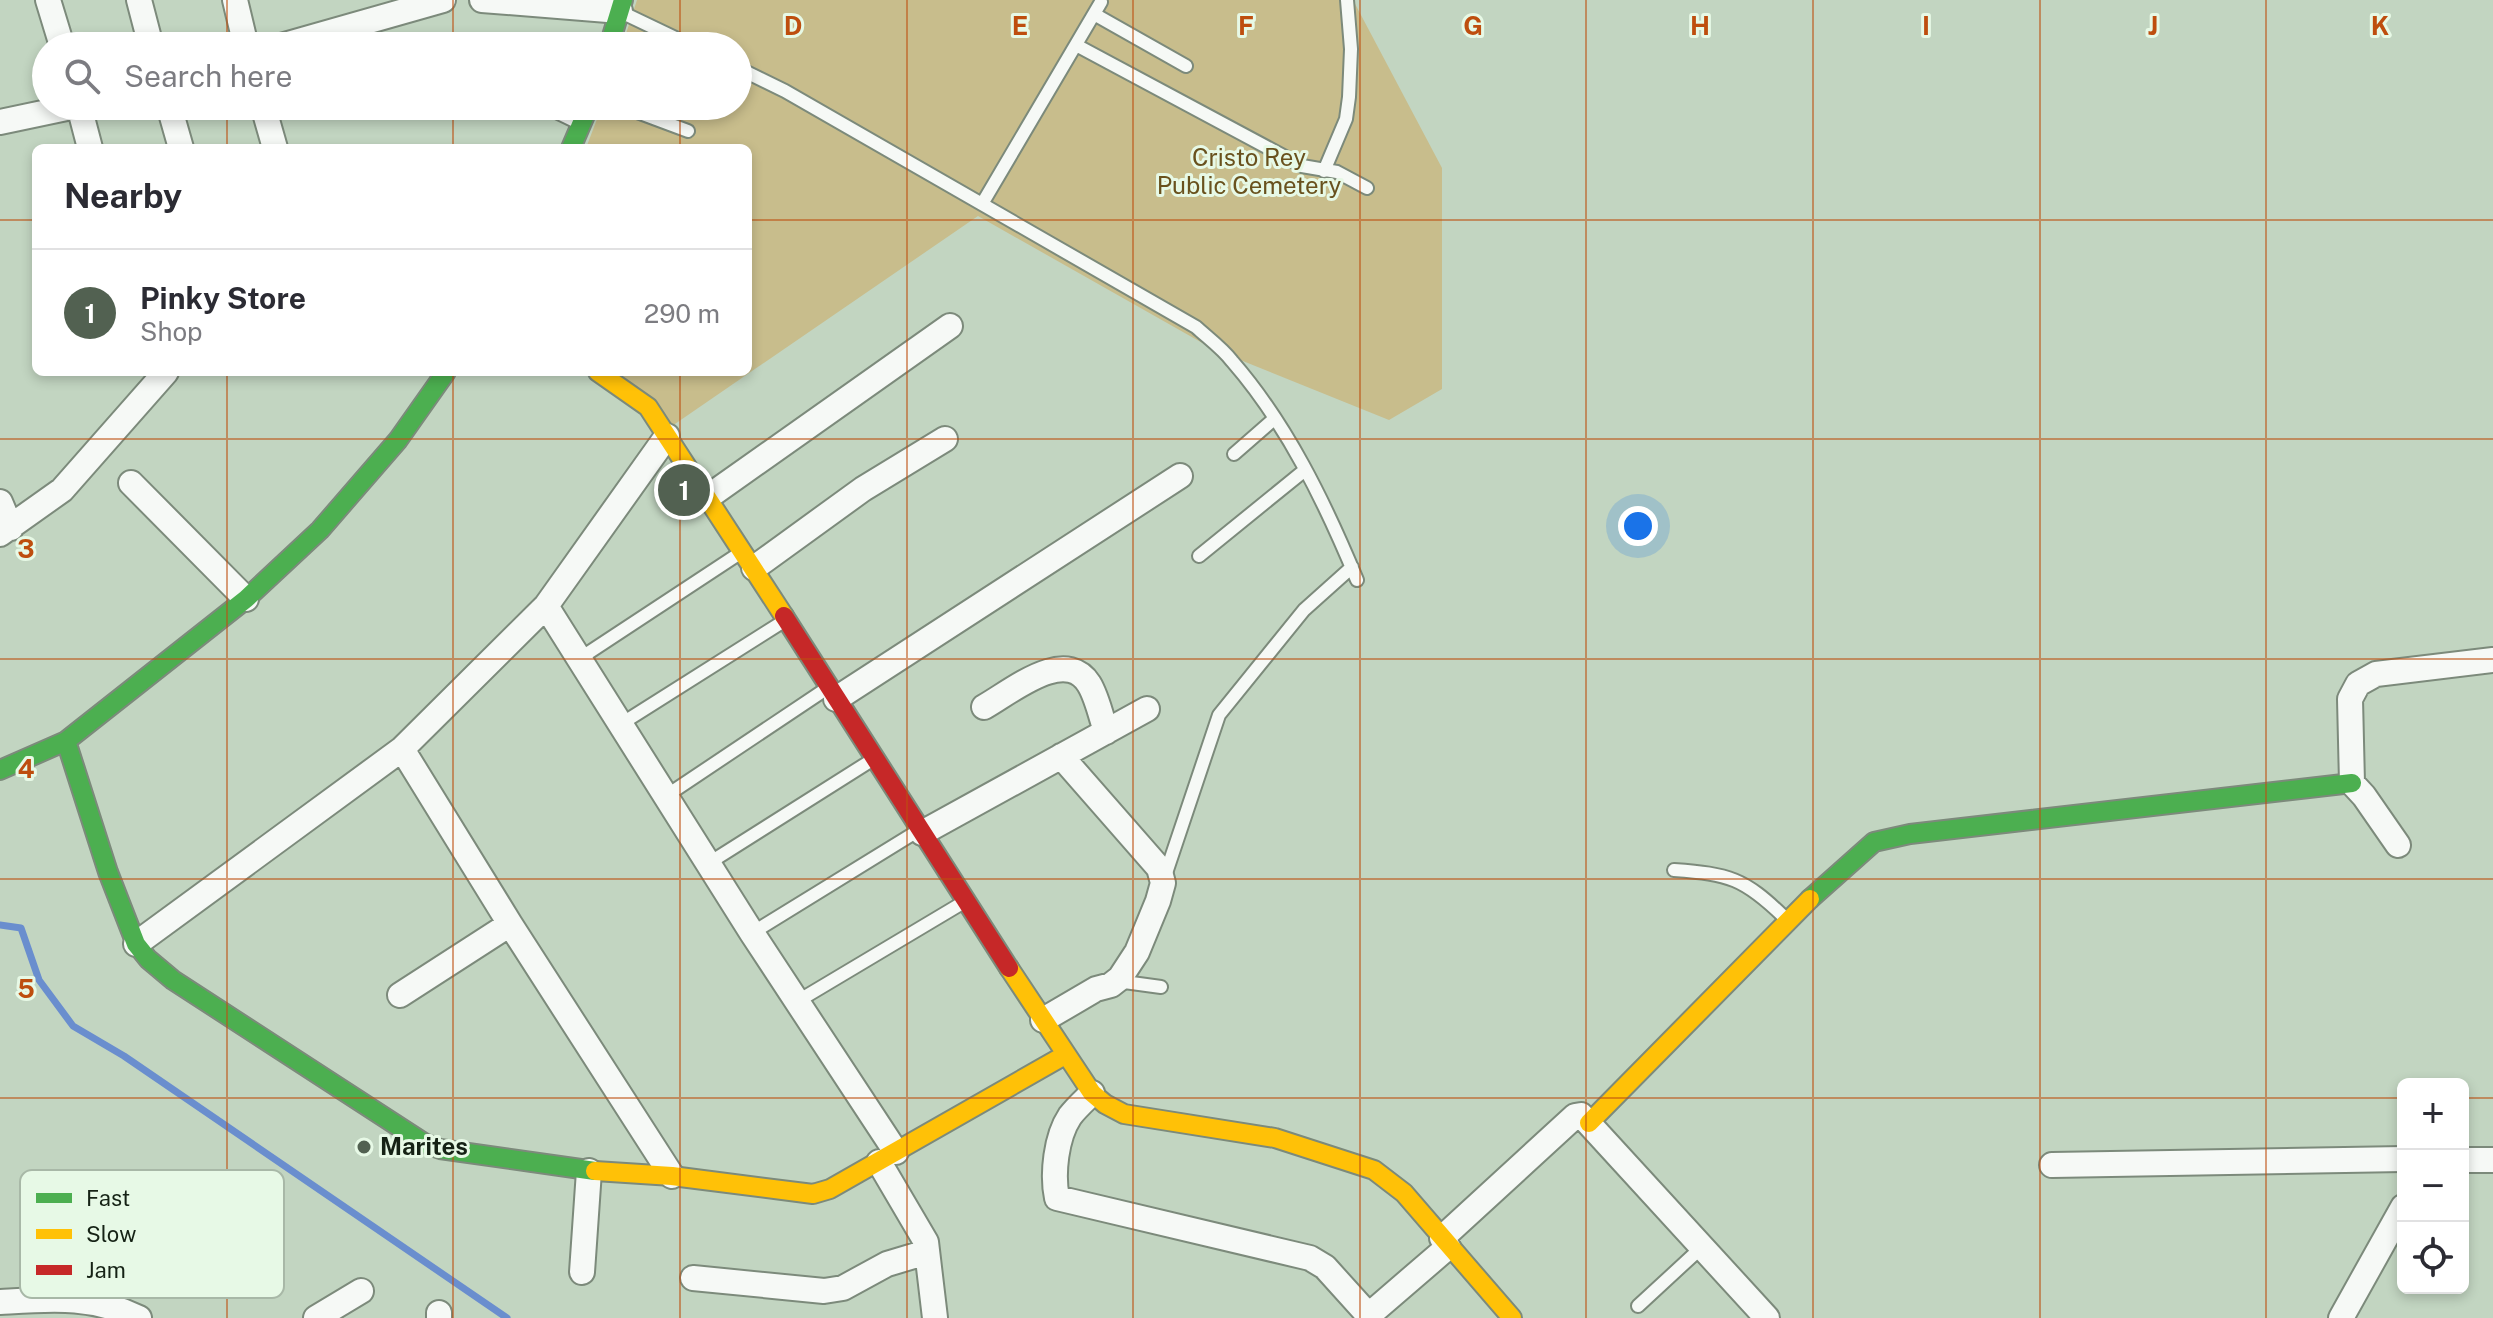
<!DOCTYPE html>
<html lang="en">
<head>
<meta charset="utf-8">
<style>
  body { margin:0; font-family:"Public Sans",sans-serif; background:#f7f7f7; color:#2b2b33 }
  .controls { position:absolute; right:24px; bottom:24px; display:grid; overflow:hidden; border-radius:12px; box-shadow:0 4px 12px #0003 }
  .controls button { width:72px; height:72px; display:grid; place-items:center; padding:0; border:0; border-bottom:2px solid #e1e1e2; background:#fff; color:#2b2b33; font:40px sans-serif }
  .you { position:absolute; left:1638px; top:526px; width:28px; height:28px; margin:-20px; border:6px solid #fff; border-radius:50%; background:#1a73e8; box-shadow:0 0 0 12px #1a73e833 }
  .badge { display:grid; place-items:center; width:52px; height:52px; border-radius:50%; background:#526151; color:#fff; font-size:26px; font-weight:700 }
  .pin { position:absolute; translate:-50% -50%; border:4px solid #fff; box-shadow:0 2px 8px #0006 }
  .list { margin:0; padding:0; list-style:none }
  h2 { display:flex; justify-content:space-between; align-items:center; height:104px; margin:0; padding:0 32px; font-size:34px }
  h2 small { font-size:26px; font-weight:400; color:#7c7c81 }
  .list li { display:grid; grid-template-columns:52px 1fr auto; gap:24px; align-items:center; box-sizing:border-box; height:128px; padding:0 32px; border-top:2px solid #e1e1e2 }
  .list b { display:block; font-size:30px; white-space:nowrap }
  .list p { margin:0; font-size:26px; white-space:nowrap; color:#7c7c81 }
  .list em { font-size:26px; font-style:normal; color:#7c7c81 }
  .icon { flex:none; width:44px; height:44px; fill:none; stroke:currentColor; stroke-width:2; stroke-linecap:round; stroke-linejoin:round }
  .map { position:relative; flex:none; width:2493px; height:1318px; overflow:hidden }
  .search { position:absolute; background:#fff; box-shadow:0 4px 12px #0003; left:32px; top:32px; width:720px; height:88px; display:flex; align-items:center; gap:20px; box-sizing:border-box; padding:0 28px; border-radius:44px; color:#7c7c81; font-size:30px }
  .panel { position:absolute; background:#fff; box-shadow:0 4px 12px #0003; left:32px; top:144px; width:720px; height:232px; border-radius:12px }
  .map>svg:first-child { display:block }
  .green { fill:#c8bd8c }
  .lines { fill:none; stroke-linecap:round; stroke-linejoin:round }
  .stream { stroke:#6a8ece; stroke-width:7 }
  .lane-casing { stroke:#7c8a7b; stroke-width:16 }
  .street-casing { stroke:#7c8a7b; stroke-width:28 }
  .fast-casing { stroke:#7c8a7b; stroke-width:22 }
  .slow-casing { stroke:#7c8a7b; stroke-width:22 }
  .jam-casing { stroke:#7c8a7b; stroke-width:22 }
  .lane { stroke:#f6f9f6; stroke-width:12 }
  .street { stroke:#f6f9f6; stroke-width:24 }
  .fast { stroke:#4caf50; stroke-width:18 }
  .slow { stroke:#ffc107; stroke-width:18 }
  .jam { stroke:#c62828; stroke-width:18 }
  .grid { fill:none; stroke:#be4e0e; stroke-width:2; stroke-opacity:0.55 }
  .poi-dot { fill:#526151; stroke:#e7f9e6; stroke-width:3 }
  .labels { text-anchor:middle; stroke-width:6; stroke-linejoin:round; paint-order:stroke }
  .park-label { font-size:24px; fill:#69511d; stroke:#e7f9e6 }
  .poi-label { font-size:24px; font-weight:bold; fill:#152215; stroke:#e7f9e6; text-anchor:start }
  .key { fill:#e7f9e6; stroke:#a8b8a7; stroke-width:2 }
  .key-label { font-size:22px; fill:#152215 }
  .grid-label { font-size:26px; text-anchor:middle; font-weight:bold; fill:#be4e0e; stroke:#e7f9e6; stroke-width:6; stroke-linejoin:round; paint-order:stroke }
</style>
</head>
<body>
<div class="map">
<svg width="2493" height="1318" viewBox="0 0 2493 1318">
  <rect width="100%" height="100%" fill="#c2d5c1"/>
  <path class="green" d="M637,0H1353L1442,168V389L1389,420L1213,349L978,216L672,426L619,372H748V148H586L602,106H738V46H622Z"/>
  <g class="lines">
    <path class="stream" d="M0,925L21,928L39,980L73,1026L124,1056L507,1318"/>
    <g class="lane-casing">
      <path id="lane" d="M623,13L692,46
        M1094,14L1186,66
        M1076,45L1302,166L1337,172L1367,188
        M738,68L785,91L1196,327C1208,338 1222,348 1232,361C1287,424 1325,503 1357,580
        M544,106L577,122
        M621,106L688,131
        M1324,171L1346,119L1349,97L1351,49L1347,0
        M982,204L1101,2
        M1234,454L1274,419
        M1199,556L1305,470
        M579,659L740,553
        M621,724L784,621
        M666,796L826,689
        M709,863L872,760
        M1674,870C1729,874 1744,878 1784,917
        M1165,876L1219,715L1304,610L1352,567
        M752,933L916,832
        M1117,981L1161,987
        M798,1001L964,902
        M1638,1306L1702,1247"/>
    </g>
    <g class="street-casing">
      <path id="street" d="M48,0L62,46
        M139,0L151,46
        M235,0L246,46
        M482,0L620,11
        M281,46L443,0
        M79,106L90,148
        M169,106L181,148
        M263,106L275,148
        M0,122L76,106
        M131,483L246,599
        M708,497L950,326
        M0,502L11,528
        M0,534L62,490L166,372
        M754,568L863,489L945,439
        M546,606L752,933L896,1152
        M836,699L1180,476
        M984,707C1011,692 1065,646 1089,684C1097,697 1101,716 1106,732
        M402,749L510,924L672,1176
        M922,833L1147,709
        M2398,845L2364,796L2352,783L2350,699L2358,684L2376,674L2493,660
        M136,944L402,749L546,606L667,436
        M400,995L510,924
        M1043,1020L1096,989L1111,985L1120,978L1137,952L1158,901L1163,883L1159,868L1061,756
        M1092,1093C1085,1100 1076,1108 1070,1116C1056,1137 1052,1174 1057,1198L1310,1258L1325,1267L1371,1318
        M2463,1160H2493
        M879,1162L926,1242L935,1318
        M2052,1165L2403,1159
        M1442,1238L1575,1116L1581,1115L1767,1318
        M582,1272L589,1171
        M693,1278L824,1291L843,1288L887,1264L927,1252
        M0,1302C52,1299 91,1295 139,1318
        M439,1313V1318
        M1369,1315L1448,1247
        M316,1318L361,1291
        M2341,1318L2403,1207"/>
    </g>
    <g class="fast-casing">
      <path id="fast" d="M609,46L623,0
        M571,148L589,106
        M66,741L108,872L136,944L148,959L173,980L424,1143L440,1149L595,1171
        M0,770L66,741L246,599L320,530L398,440L446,372
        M1810,899L1874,842L1910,834L2352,783"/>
    </g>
    <g class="slow-casing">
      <path id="slow" d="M598,372L648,407L784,616
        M1009,968L1092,1093L1105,1104L1124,1114L1275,1138L1374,1170L1404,1193L1512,1318
        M1589,1123L1810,899
        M595,1171L672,1176L813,1194L830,1189L1065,1055"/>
    </g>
    <g class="jam-casing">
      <path id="jam" d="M784,616L1009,968"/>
    </g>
    <use href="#lane" class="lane"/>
    <use href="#street" class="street"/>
    <use href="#fast" class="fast"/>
    <use href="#slow" class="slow"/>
    <use href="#jam" class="jam"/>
  </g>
  <path class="grid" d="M227,0V46M453,0V46M680,0V46M907,0V1318M1133,0V1318M1360,0V1318M1586,0V1318M1813,0V1318M2040,0V1318M2266,0V1318M227,106V148M453,106V148M680,106V148M0,220H36M748,220H2493M227,372V1318M453,372V1318M680,372V1318M0,439H2493M0,659H2493M0,879H2493M0,1098H2403M2463,1098H2493"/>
  <circle class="poi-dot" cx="364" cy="1147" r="8"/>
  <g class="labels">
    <g class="park-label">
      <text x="1249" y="166">Cristo Rey<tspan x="1249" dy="28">Public Cemetery</tspan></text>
    </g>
    <g class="poi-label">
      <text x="380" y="1155">Marites</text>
    </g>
  </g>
  <rect x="20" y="1170" width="264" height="128" rx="12" class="key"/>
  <rect x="36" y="1193" width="36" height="10" fill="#4caf50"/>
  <rect x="36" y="1229" width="36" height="10" fill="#ffc107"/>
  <rect x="36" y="1265" width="36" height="10" fill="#c62828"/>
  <g class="key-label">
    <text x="86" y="1206">Fast</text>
    <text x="86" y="1242">Slow</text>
    <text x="86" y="1278">Jam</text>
  </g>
  <g class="grid-label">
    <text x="793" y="35">D</text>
    <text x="1020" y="35">E</text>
    <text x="1246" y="35">F</text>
    <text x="1473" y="35">G</text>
    <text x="1700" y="35">H</text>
    <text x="1926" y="35">I</text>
    <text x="2153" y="35">J</text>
    <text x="2380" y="35">K</text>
    <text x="26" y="558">3</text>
    <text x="26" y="778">4</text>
    <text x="26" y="998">5</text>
  </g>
</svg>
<div class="controls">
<button>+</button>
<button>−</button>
<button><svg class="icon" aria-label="locate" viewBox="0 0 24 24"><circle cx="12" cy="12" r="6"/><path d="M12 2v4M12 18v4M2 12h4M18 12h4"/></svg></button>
</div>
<div class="you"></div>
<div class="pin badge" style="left:684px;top:490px">1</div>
<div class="search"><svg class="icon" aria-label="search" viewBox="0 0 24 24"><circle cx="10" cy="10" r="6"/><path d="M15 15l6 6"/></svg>Search here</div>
<section class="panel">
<h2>Nearby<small></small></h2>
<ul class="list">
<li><span class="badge">1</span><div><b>Pinky Store</b><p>Shop</p></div><em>290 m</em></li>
</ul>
</section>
</div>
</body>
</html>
